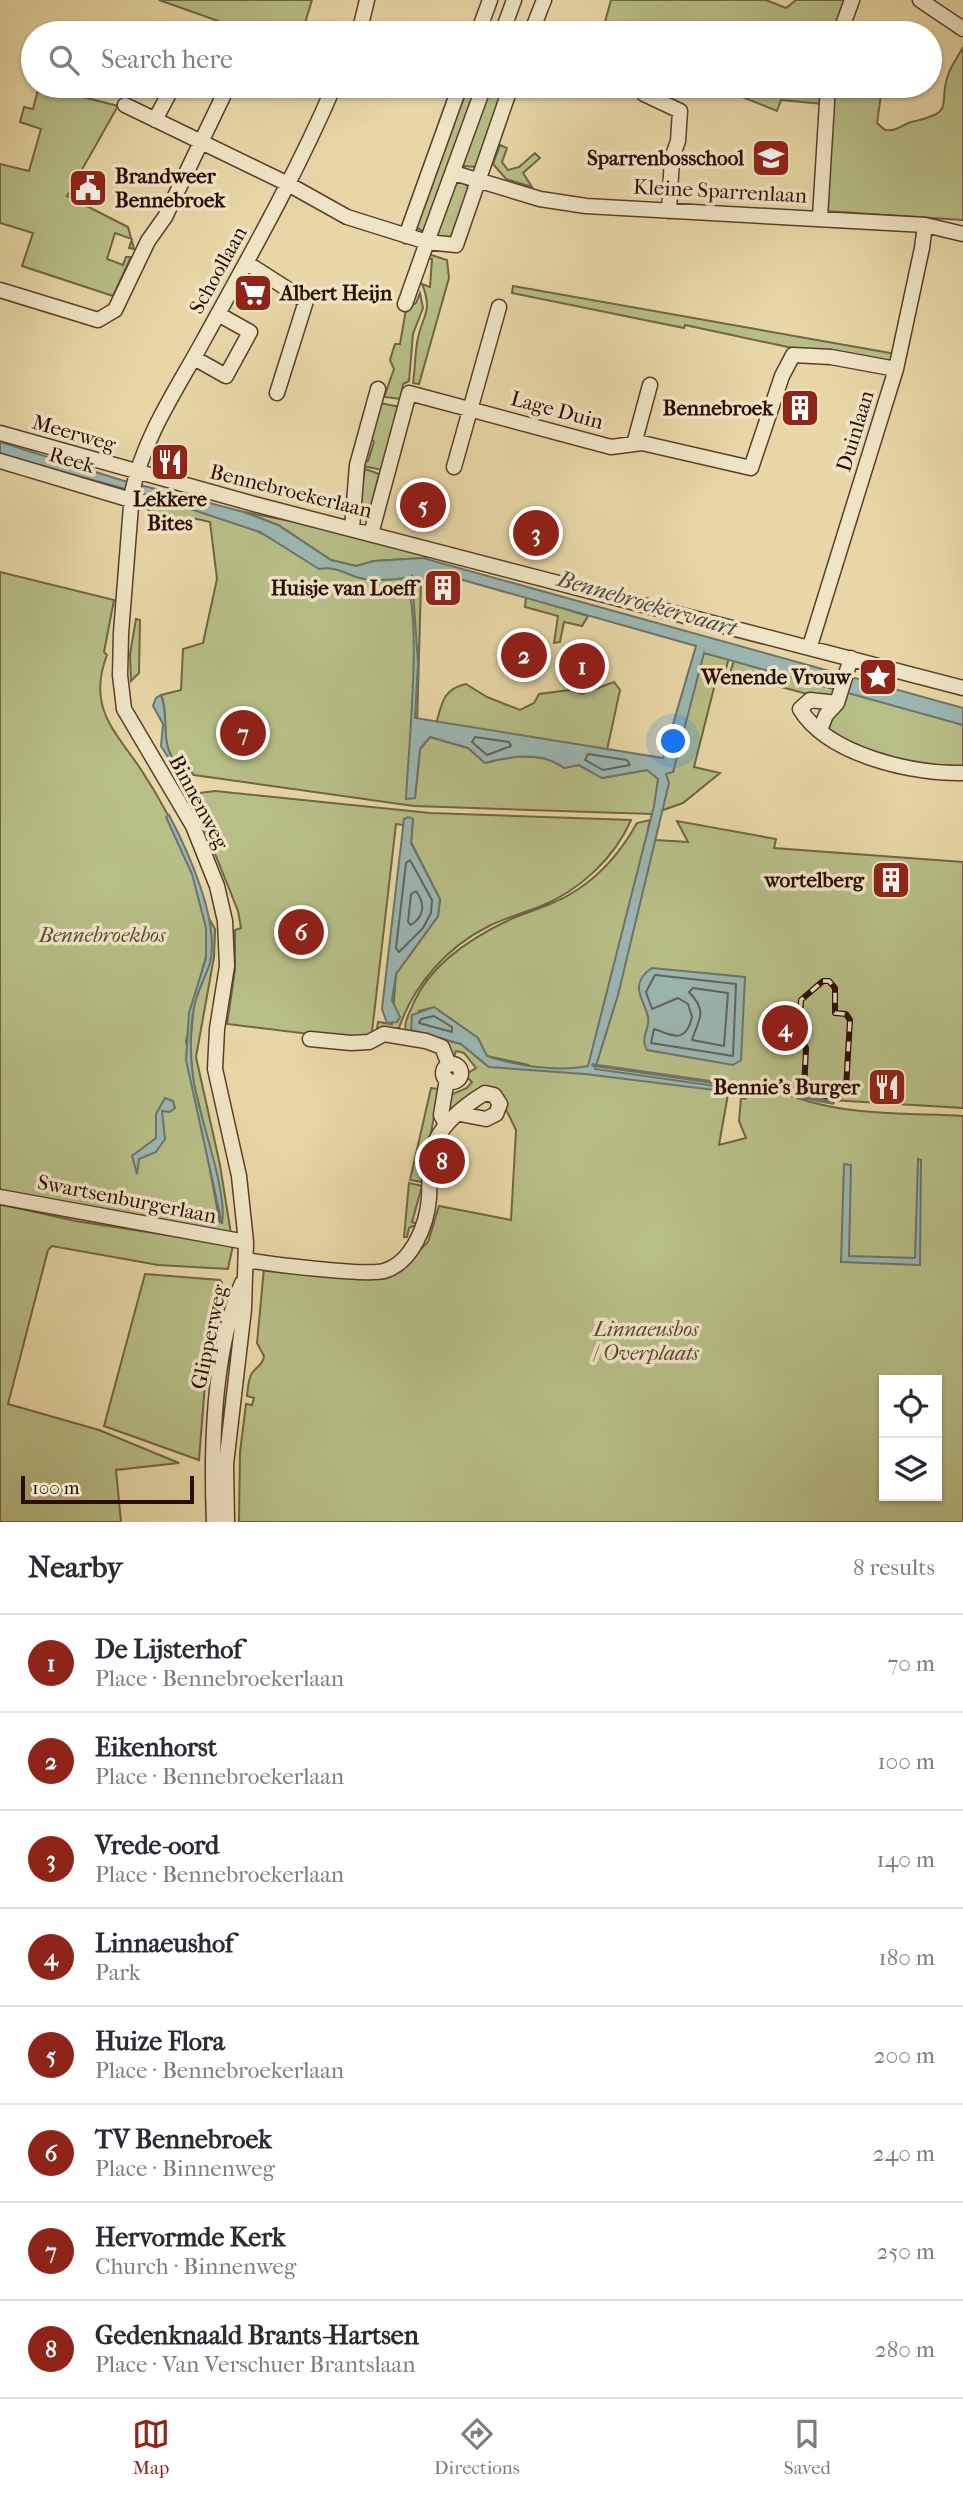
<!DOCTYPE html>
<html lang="en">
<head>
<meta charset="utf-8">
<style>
  body { margin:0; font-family:"IM FELL French Canon",serif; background:#f2f2f3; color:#2b2b33 }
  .controls { position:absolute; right:21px; bottom:21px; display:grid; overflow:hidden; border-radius:0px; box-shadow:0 2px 5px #0004 }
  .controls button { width:63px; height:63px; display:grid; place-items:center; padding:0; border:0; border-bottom:2px solid #e1e1e2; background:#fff; color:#2b2b33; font:35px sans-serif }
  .scale { position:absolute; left:21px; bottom:18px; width:173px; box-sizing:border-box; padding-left:7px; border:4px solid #2a0c01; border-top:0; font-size:19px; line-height:24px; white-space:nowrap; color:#2a0c01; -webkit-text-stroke:5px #efe5c5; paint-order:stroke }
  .you { position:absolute; left:674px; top:742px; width:24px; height:24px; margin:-18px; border:5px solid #fff; border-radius:50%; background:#1a73e8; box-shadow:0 0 0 10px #1a73e833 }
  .badge { display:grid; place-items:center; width:46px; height:46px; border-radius:50%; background:#8f2418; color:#fff; font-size:23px; font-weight:700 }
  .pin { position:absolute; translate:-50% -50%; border:4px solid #fff; box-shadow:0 2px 7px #0006 }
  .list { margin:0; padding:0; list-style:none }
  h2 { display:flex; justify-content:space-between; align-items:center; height:91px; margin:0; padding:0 28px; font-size:30px }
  h2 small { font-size:23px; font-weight:400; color:#7c7c81 }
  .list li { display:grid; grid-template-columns:46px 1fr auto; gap:21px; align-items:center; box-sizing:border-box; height:98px; padding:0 28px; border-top:2px solid #e1e1e2 }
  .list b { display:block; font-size:26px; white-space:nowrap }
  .list p { margin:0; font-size:23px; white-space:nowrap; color:#7c7c81 }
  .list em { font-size:23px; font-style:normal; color:#7c7c81 }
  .icon { flex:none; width:38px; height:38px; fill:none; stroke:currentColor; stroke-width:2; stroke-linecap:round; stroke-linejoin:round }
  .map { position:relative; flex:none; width:963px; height:1522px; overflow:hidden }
  .search { position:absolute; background:#fff; box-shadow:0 2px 5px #0004; left:21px; right:21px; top:21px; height:77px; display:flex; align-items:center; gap:18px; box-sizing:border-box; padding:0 24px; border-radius:38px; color:#7c7c81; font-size:26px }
  .sheet { height:875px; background:#fff }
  nav { display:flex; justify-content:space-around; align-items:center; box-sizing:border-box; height:98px; border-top:2px solid #e1e1e2; background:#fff; font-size:19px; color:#7c7c81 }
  nav a { display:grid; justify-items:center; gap:4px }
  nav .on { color:#8f2418 }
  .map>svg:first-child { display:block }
  .green { fill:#b7be86; stroke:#706544; stroke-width:2; fill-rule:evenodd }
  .water { fill:#9bb7b2; stroke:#6e736b; stroke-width:2; fill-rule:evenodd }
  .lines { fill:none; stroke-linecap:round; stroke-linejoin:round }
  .shore { stroke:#62625a; stroke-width:2 }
  .stream { stroke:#6e736b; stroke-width:3.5 }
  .minor-casing { stroke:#593f2a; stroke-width:17 }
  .minor { stroke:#efe5c5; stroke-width:14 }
  .rail-casing { stroke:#2a0c01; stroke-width:6 }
  .rail { stroke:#efe5c5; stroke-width:3.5; stroke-dasharray:10; stroke-linecap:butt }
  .labels { text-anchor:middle; stroke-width:7; stroke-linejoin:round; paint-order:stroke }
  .poi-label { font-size:21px; font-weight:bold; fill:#2a0c01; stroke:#efe5c5; text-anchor:end }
  .street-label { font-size:21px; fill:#2a0c01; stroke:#efe5c5 }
  .park-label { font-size:21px; font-style:italic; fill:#5b4a30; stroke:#efe5c5 }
  .water-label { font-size:23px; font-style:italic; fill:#52483f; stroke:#efe5c5 }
</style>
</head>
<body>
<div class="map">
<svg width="963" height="1522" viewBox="0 0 963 1522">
  <rect width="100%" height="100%" fill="#e7d7a6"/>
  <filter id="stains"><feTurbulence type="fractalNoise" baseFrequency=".00286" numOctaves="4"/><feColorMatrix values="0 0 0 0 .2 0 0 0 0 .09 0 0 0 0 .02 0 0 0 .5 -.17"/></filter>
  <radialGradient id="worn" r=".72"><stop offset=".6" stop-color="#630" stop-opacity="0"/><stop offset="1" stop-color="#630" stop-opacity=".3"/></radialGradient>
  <path class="green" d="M159,0H312L302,33H252Z
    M611,0H766L786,8L796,0H844L833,33H602Z
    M963,47V220L825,211L831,86H891L881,95L877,123L885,130C897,132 901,125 911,122C959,111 936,106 949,72C953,63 959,55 963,47Z
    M39,86L118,106L67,196L128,227L134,249L129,248L132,239L115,233L107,259L123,265L126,257H131L113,296L22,266L33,233L0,223V164L29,171L41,129L20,122L24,107L33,109Z
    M465,86H476L428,227L425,232L414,227Z
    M487,86H505L476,167L464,166L462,161Z
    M715,86H824L823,104L781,100L777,111Z
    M500,145L507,148L502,162L508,170L519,167L535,153L540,158L523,173L532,187L506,179L493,164Z
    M459,181L466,184L469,190L454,235L447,238L439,237L437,230L452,187Z
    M428,254L447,260L449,278L419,384L413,383C415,369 415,356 417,343C421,316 434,313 422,284L430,287L432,259L426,258Z
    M513,286L896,354L893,363L797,349L685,325L684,328L512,293Z
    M420,293L423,308L413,334L409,381L403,384L401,399L384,397L394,369L390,360L395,344H400L406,309L416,303Z
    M380,403L400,407L382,470L363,466L364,461H368L374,442L370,437Z
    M365,469L379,474L370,513L358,510Z
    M148,495C185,507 226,516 261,533C310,556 356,589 412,575L421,583L415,798L420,749L430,737L468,748L485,763C510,756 542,751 564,768L579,765L602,778L647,770L673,772L703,653L729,658L725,672L719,668L694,767L720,773L683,803L652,814L414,806L194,775C187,767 178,766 172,757C161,741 169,714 161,695L181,690L183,649L203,643L217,579L210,522L197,519L152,517L146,505Z
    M244,512L347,532L431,555L423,558L374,561L356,566L331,560L278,525Z
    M0,572L114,600L104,652L107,655C102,668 99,685 101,698C104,724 126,747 140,768C170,813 223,913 203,967L186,1041L220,1223L212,1160L193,1080L190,1048L194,1004L210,962L211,947L207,915L215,929L214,957L196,1057L220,1165L231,1234L0,1198Z
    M526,597L588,616L582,626L564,622L560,642L554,643L558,616L525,607Z
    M136,619L140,620L139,673L131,681L130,654Z
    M734,660L836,688L832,696L818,697L730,673Z
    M614,682L620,690L607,750L436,724C442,703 443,689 466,684L487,697L520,710L534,703L539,694L569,690L582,694Z
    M847,691L963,725V769C915,768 872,754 829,732L827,727L833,712L841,710Z
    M215,791L430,813L631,820C614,859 579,891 539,907C523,913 505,918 489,926C447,947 414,984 399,1028L376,1035L378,1022L392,1024L396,974L438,916L440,900L411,842L413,819H404V825L396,824L372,1032L359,1040L227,1024L235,970V930L241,928L238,911L191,794Z
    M650,820L648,829L656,840L688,842L677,821L776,839L774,848L963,862V1108L797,1098C851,1116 907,1113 963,1116V1522H239L240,1452L246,1404L252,1405L254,1398L247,1396C248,1389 248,1379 252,1373C257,1366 263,1365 264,1356L257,1343L264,1268L398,1271L428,1242L439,1206L511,1220L516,1130L498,1093L441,1122L448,1096L467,1088L472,1082L465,1075L476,1068L464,1053L456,1051L454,1057L406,1032C403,1022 410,1012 414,1002C431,964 473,937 509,920C533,910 556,904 577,890C603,873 622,850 637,823ZM434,1007L478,1038L487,1056L529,1065L489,1067L461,1044L443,1039L419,1011ZM728,1094L749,1095L745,1099L741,1098L739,1121L746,1138L719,1145ZM884,1380H937V1496H884Z
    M431,1088L439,1089L422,1182L410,1180Z
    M409,1183L422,1186L412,1222L418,1224L409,1228L407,1237H404Z
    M0,1204L75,1221L233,1245L228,1269L158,1265L52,1246L48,1250L8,1404L99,1430L179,1463L116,1470L121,1522H0Z
    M145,1274L220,1280L222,1283L206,1371L199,1460L104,1426Z"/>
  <path class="water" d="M0,442L121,480L244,512L278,525L331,560L356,566L374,561L423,558L963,708V725L704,653L673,772L666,774L669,783L618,995L595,1069L723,1087L722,1091L585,1074L489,1067L461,1044L411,1030L412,1015L434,1007L478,1038L487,1056C516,1066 558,1072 588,1066L654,806L658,779L647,770L602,778L579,765L564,768C542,751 510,756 485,763L468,748L430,737L420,749L415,798L406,799C408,751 423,615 405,578C392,580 378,581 364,579C348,576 336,565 319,569L260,532L148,495L0,455ZM431,571L696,646L663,758L415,718L418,663L412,576L421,583Z
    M161,695C169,714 161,740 172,757C178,766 187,767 194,775L173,765L161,746L163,724L153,706L156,698Z
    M169,815C188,851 220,921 210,963C206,976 198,989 195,1003C189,1027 190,1053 193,1077C198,1116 228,1190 222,1224L186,1060L189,1013L206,958V928L192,874L166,817Z
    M408,817L413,819L411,843L440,899L438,916L396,974L392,1000L400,1017L397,1022L387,1023L382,1009L404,819Z
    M652,968L745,977L741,1060L733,1065L647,1050C641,1039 646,1035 648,1024C652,1007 623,987 652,968Z
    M165,1098L173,1101L175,1108L170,1112L162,1111L165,1139L156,1152L139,1159L137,1174L132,1156L156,1138V1114Z
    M918,1159L921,1160L920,1265L841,1262L844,1164L851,1165L849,1256L915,1258Z"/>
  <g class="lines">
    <path class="shore" d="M475,737L509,742L511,746L487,755L472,742Z
      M588,754L627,760L630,765L603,770L585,760Z
      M410,860L432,900L431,913L423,928L399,952L396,948L406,863Z
      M416,891C425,903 425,916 411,925L408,922L411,894Z
      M655,975L736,984L733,1056L651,1043L654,1029C670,1034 685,1046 692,1017L688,1004L678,998L652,1009L646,992Z
      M693,988L728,993L724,1046L692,1040C698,1019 709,1013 689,992Z
      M434,1016L452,1027V1032L419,1023L421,1019Z"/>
    <path class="stream" d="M593,1065L726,1084
      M752,1088L833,1103"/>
    <g class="minor-casing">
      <path id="minor" d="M920,0L963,29
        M359,33L367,0
        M478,33L490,0
        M502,33L514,0
        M531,33L544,0
        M840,33L852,0
        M484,86L427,242L456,245L511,86
        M644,94L680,111L678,141L672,158L669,211
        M125,105L288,184L347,217L427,242L405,304
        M155,120L173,86
        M454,173L540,199L586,206L925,225L963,234
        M820,217L828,86
        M406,236L460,86
        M247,263L306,301L277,393
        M0,290L98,320L115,310L148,241L165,217L228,86
        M194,358L226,376L250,332L218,314
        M0,433L254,504L963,688
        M634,444L650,385
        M0,461L131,500
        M454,467L499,307
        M352,529L357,465L378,389
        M371,534L409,393L611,447L642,443L751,468L782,376L793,355L831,357L896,369
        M810,646L896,369L922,248L925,225
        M837,703L810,700L800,709C828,755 912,774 963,773
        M820,730L826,715L837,703L851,658
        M310,1039L351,1043L369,1042L384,1034L426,1041L442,1047L449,1065
        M443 1073a9 9 0 1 1 18 0a9 9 0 1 1-18 0Z
        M446,1124L441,1115L447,1079
        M0,1197L246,1242
        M246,1260C270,1264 365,1276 384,1271C412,1263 427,1225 429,1198C430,1179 428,1158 436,1140C446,1121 467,1104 485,1093L494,1095L500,1104L496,1114L486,1119L460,1114
        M214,1522C211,1450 213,1351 242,1283
        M227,1522L226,1464L244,1309L246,1242L239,1176L215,1069L217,1029L227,966L225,921L217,886L193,826L124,709L120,675L121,633L132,493C143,439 175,392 202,343C248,259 296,175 334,86"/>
    </g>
    <use href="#minor" class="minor"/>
    <g class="rail-casing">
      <path id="rail" d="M823,981H829L835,988V1013L846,1014L850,1020L846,1088L839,1098L808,1093L804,1089L806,1048L799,1035L801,1000Z"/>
    </g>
    <use href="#rail" class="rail"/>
  </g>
  <defs>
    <g id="school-square" transform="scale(2.0125)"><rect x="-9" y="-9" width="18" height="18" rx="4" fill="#8f2418" stroke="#efe5c5"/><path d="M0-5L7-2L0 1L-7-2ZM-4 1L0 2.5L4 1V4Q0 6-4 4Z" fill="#fff"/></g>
    <g id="civic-square" transform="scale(2.0125)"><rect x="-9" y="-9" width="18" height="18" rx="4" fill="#8f2418" stroke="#efe5c5"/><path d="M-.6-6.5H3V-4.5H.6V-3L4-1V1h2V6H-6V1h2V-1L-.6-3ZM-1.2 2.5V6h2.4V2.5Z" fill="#fff"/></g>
    <g id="supermarket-square" transform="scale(2.0125)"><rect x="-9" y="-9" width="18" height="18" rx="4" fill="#8f2418" stroke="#efe5c5"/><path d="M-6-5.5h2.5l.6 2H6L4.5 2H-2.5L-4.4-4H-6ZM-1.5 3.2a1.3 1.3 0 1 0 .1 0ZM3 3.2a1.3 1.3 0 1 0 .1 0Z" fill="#fff"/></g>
    <g id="building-square" transform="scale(2.0125)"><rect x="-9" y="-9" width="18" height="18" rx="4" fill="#8f2418" stroke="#efe5c5"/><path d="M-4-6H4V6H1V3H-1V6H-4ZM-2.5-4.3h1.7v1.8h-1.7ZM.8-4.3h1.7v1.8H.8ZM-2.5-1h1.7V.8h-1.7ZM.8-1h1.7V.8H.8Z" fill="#fff"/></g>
    <g id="restaurant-square" transform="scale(2.0125)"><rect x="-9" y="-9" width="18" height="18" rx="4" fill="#8f2418" stroke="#efe5c5"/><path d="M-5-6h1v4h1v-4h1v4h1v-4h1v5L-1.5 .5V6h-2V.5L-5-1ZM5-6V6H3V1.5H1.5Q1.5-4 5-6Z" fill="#fff"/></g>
    <g id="sight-square" transform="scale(2.0125)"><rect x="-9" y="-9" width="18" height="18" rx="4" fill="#8f2418" stroke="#efe5c5"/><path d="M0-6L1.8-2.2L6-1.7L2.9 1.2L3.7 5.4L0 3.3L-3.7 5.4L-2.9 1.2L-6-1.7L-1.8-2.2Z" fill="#fff"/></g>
  </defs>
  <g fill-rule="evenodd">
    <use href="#school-square" x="771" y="158"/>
    <use href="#civic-square" x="88" y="188"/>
    <use href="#supermarket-square" x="253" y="293"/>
    <use href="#building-square" x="800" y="408"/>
    <use href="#restaurant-square" x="170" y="462"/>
    <use href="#building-square" x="443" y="588"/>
    <use href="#sight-square" x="878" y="677"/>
    <use href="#building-square" x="891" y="880"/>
    <use href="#restaurant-square" x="887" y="1087"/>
  </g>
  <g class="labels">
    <g class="poi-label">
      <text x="744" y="165">Sparrenbosschool</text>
      <text x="115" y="183" text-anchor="start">Brandweer<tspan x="115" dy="24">Bennebroek</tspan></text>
      <text x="280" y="300" text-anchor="start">Albert Heijn</text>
      <text x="773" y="415">Bennebroek</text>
      <text x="170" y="506" text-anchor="middle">Lekkere<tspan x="170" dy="24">Bites</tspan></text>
      <text x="416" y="595">Huisje van Loeff</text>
      <text x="851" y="684">Wenende Vrouw</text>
      <text x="864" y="887">wortelberg</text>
      <text x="860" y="1094">Bennie's Burger</text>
    </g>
    <g class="street-label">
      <text transform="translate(720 191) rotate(3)" y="7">Kleine Sparrenlaan</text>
      <text transform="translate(218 270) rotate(-61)" y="7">Schoollaan</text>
      <text transform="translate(557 410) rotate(15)" y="7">Lage Duin</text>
      <text transform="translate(855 431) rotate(-73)" y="7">Duinlaan</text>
      <text transform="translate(74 433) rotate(16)" y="7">Meerweg</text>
      <text transform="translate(72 460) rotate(16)" y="7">Reek</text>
      <text transform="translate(291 491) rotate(14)" y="7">Bennebroekerlaan</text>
      <text transform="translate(199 802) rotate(62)" y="7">Binnenweg</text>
      <text transform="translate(127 1199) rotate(11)" y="7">Swartsenburgerlaan</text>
      <text transform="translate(209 1337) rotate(-78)" y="7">Glipperweg</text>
    </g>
    <g class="park-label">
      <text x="102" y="942">Bennebroekbos</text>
      <text x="646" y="1336">Linnaeusbos<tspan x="646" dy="24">/ Overplaats</tspan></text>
    </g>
    <g class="water-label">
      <text transform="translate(647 603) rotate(16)" y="8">Bennebroekervaart</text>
    </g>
  </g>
  <rect width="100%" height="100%" filter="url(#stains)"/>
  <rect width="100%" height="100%" fill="url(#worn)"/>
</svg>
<div class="controls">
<button><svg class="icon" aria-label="locate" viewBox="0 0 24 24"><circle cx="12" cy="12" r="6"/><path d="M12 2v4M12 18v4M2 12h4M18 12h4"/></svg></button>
<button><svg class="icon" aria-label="layers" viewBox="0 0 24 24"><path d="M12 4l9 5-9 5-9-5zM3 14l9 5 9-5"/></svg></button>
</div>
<div class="scale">100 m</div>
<div class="you"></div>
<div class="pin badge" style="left:582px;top:666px">1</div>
<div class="pin badge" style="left:524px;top:655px">2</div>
<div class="pin badge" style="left:536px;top:533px">3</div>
<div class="pin badge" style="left:785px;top:1028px">4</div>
<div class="pin badge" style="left:423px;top:505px">5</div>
<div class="pin badge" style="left:301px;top:932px">6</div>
<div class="pin badge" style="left:243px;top:733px">7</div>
<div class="pin badge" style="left:442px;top:1161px">8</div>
<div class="search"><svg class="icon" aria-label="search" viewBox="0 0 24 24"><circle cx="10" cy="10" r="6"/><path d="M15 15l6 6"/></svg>Search here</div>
</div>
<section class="sheet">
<h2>Nearby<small>8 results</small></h2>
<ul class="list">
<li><span class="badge">1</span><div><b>De Lijsterhof</b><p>Place · Bennebroekerlaan</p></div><em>70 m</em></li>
<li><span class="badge">2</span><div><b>Eikenhorst</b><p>Place · Bennebroekerlaan</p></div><em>100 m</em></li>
<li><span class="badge">3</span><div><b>Vrede-oord</b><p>Place · Bennebroekerlaan</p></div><em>140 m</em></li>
<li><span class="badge">4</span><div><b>Linnaeushof</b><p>Park</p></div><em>180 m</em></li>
<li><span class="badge">5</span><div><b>Huize Flora</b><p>Place · Bennebroekerlaan</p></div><em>200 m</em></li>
<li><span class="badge">6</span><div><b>TV Bennebroek</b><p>Place · Binnenweg</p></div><em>240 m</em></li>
<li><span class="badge">7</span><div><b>Hervormde Kerk</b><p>Church · Binnenweg</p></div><em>250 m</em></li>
<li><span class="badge">8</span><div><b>Gedenknaald Brants-Hartsen</b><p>Place · Van Verschuer Brantslaan</p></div><em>280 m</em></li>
</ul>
</section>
<nav>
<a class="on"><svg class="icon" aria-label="map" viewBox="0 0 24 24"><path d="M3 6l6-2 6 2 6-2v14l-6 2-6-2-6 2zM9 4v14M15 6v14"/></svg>Map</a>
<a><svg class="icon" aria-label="directions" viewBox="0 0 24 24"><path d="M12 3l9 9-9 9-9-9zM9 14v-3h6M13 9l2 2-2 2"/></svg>Directions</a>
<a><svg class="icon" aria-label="saved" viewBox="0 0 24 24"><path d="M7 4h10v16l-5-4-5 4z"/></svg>Saved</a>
</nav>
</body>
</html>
